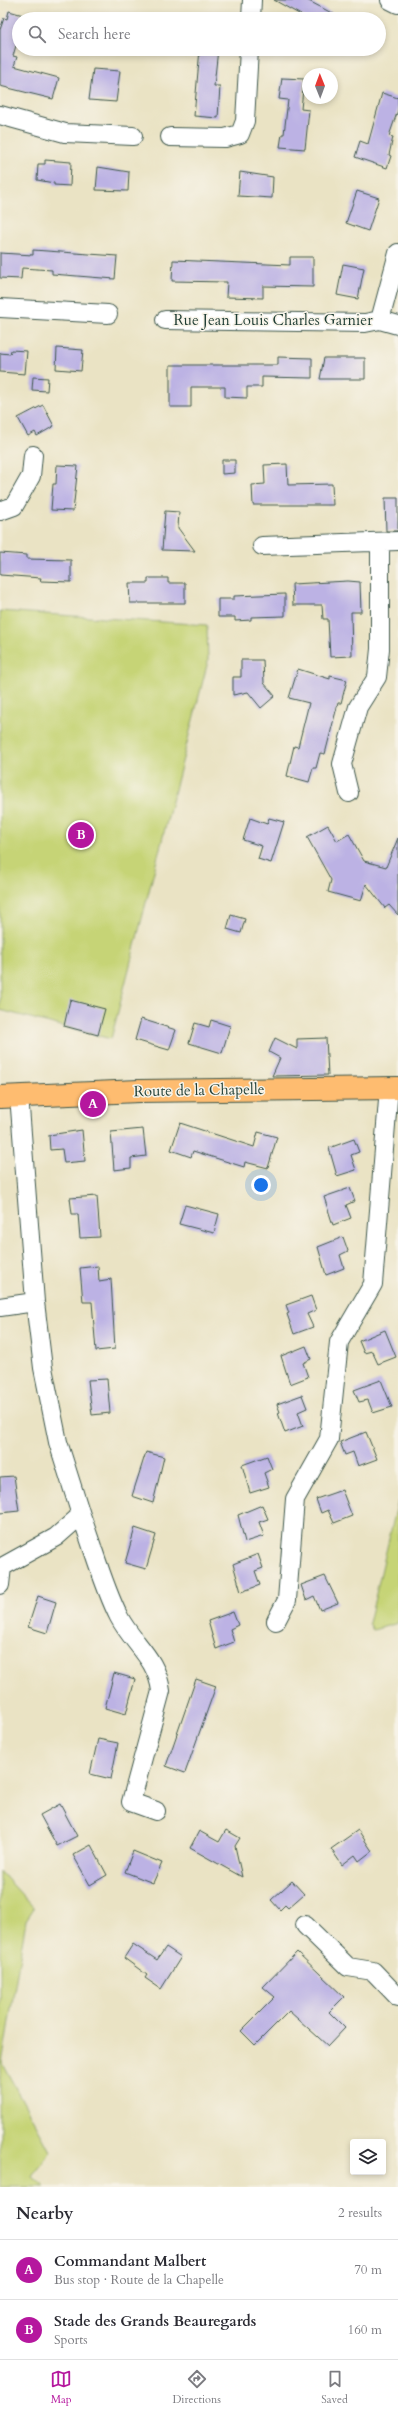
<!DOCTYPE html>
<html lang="en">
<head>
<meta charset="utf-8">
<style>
  body { margin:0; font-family:Cardo,serif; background:#f2f2f3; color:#2b2b33 }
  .controls { position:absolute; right:12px; bottom:12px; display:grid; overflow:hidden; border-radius:4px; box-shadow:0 2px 6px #0003 }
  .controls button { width:36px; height:36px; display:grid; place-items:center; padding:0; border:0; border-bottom:1px solid #e1e1e2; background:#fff; color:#2b2b33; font:20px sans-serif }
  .compass { position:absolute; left:302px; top:68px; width:36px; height:36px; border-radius:50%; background:#fff; box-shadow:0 2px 6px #0003; rotate:359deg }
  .you { position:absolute; left:261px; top:1185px; width:14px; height:14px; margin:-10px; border:3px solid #fff; border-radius:50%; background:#1a73e8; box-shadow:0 0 0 6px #1a73e833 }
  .badge { display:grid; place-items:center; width:26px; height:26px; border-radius:50%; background:#b5179e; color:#fff; font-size:13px; font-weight:700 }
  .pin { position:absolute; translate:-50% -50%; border:2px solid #fff; box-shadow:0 1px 4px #0006 }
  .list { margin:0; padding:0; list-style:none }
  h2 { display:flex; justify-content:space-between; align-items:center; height:52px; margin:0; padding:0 16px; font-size:17px }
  h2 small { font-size:13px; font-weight:400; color:#7c7c81 }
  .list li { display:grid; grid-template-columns:26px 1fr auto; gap:12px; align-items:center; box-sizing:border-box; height:60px; padding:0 16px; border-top:1px solid #e1e1e2 }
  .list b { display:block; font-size:15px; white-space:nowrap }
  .list p { margin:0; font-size:13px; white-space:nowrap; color:#7c7c81 }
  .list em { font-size:13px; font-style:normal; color:#7c7c81 }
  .icon { flex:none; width:22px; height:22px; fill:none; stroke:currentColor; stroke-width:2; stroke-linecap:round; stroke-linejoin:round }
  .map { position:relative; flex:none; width:398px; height:2187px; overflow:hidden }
  .search { position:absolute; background:#fff; box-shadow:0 2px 6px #0003; left:12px; right:12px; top:12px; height:44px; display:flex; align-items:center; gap:10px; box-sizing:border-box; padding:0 14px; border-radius:22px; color:#7c7c81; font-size:15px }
  .sheet { height:172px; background:#fff }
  nav { display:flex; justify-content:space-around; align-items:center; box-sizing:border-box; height:56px; border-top:1px solid #e1e1e2; background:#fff; font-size:11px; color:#7c7c81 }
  nav a { display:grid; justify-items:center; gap:2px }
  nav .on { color:#b5179e }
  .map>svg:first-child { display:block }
  .green { fill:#c6d476; stroke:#728855 }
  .building { fill:#bcb2e4 }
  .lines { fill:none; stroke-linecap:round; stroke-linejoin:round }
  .minor-casing { stroke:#3d564a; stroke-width:20 }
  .major-casing { stroke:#3d564a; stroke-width:24 }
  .minor { stroke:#fff; stroke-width:18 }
  .major { stroke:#febc70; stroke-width:22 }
  .labels { text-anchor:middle; stroke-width:3; stroke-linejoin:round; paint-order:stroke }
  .street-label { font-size:15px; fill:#1f3d34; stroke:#f7f3e8 }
</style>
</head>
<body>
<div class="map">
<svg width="398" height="2187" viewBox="0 0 398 2187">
  <rect width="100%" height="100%" fill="#f7f3e8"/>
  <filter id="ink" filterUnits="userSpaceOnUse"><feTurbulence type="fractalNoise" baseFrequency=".025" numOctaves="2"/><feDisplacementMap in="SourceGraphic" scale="8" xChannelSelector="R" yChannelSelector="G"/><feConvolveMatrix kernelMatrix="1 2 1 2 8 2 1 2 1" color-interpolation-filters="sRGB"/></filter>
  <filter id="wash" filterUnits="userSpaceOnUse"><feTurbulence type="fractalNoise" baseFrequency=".012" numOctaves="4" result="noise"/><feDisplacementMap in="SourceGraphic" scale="16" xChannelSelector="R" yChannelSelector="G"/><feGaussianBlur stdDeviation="0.9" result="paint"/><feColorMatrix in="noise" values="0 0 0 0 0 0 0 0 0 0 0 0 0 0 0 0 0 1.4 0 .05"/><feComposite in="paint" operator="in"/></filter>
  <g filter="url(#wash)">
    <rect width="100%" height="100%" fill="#eae3c4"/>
    <path class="green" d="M0,611L207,625L208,661L111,1039L0,1010Z
      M398,1501V1623L373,1630L369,1623Z
      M0,1871L34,1908L26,1920L2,2063L50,2151L33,2177L45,2187H0Z"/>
    <g id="blocks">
      <path class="building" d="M274,0H307L343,19H308Z
        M9,11L23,15L22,19H19V35L13,56L17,57L14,66L59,78L53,99L0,86V30L4,18L7,19Z
        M200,49H218L214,86H220L218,118L194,116Z
        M93,69L120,71L116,102L89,100Z
        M282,78L304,79L301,109L309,110L305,149L280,147L282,134H284L288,100L279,99Z
        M382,93L398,98V110L389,136L393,137L389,155L391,156L387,168L355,157L360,141L368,144Z
        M45,160L71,162L70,186L54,185V183L37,180L38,164H45Z
        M98,167L129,172L128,191L96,190Z
        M240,172L273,177L272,198L238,196Z
        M357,191L379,198L368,231L346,223Z
        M33,250L117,256L115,279L52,274V270L22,268L21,279L0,278V253L33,255Z
        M290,257H313V287L263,286V298L226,297L227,282L172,281L173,260L290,265Z
        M343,264L364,268L358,299L337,295Z
        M57,348L83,350L81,371L56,369Z
        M11,350L27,351L25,374L0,372V353L10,354Z
        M278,357L312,358V378L262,377V387H247V398L225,397V387H191V407H170V365H278Z
        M324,358H365V379H320Z
        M33,377L48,378L47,391L32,390Z
        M43,405L54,426L37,436L35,432L28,436L18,418Z
        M222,460H235V473L222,474Z
        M287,464L288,485L332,484L333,505H253L252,485L265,484L264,465Z
        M57,465L78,466L73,511L51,510L53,484H56Z
        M385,498H398V531H386Z
        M165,511L179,512L178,528L195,551L162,550Z
        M0,553L27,555V559L71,560V582L40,581L41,578L0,575Z
        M148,578H168V583H185V603H130L129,583H148Z
        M348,581L360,582L361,612H351L352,656L330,657L328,619H323L322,605H293L292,584Z
        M285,594V616L251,617V620L235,621V617H218V599H234V596Z
        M241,660H263L264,683L275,696L261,708L248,692L233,695V677H241Z
        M298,669L330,679V676L347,680L341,703H338L325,754L320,753L316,768H313L309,782L287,776L294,746L298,747L309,703L289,698Z
        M250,818L267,824L269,818L284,822L271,863L258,859L262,846L243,840Z
        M328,825L337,841L349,834L364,861L386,867L398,838V915L389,905L385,908L366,884L361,901L328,892L331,880L307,837Z
        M231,915L245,919L241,933L227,929Z
        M70,1000L105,1009L98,1035L64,1026Z
        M141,1019L176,1030L169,1050L135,1040Z
        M211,1020L230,1026L222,1053L189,1043L195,1023L209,1027Z
        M275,1038L297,1049V1039L326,1038L328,1075L272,1076L280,1058L269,1052Z
        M180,1123L254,1147L258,1132L277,1137L268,1168L245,1162L244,1167L193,1151L191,1157L171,1150Z
        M143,1129L146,1156L131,1158V1168L114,1170L111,1132Z
        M82,1130L85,1161L64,1163L62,1149L50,1150L49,1135Z
        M354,1139L359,1152L351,1155L356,1170L337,1176L329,1148Z
        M350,1188L355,1201L346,1205L351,1218L333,1225L324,1197Z
        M97,1196L100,1237L80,1238L78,1214H72L70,1198Z
        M185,1205L219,1214L214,1233L179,1224Z
        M343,1237L348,1251L340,1255L344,1268L326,1275L318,1247Z
        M98,1266L99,1281L111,1279L115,1349L96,1351L92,1302H83L80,1268Z
        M311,1296L316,1310L307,1314L313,1327L294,1334L287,1314L289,1313L286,1305Z
        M385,1330L396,1357L378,1364L372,1351L364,1353L359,1341Z
        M306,1346L311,1359L303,1363L308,1377L290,1384L281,1356Z
        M107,1379L110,1413L92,1415L88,1380Z
        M381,1380L392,1407L373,1413L368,1400L359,1402L354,1390Z
        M302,1395L307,1408L298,1412L303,1426L285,1433L278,1413L280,1412L277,1404Z
        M366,1432L377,1459L358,1466L353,1452L345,1455L340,1442Z
        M146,1452L164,1457L153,1503L132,1496Z
        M267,1456L272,1469L264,1473L269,1487L250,1493L242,1465Z
        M14,1476L19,1511L0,1513V1477Z
        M342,1490L352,1516L334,1523L328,1510L321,1513L316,1499Z
        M262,1505L268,1519L259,1522L264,1536L245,1542L238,1515Z
        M135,1528L156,1535L146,1569L125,1563Z
        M258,1554L263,1568L255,1571L260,1585L241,1592L233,1564Z
        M325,1576L338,1603L320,1610L314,1596L306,1600L301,1585Z
        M38,1596L56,1602L47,1633L28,1627Z
        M233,1612L238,1625L230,1629L234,1642L216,1649L208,1621Z
        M114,1673L135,1679L126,1714L105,1708Z
        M196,1679L216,1686L185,1773L166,1766Z
        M98,1739L118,1743L111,1779L90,1774Z
        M60,1804L77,1836L57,1846L40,1815Z
        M226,1830L240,1838L235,1846L242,1877L190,1848L199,1831L219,1842Z
        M358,1830L372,1851L359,1861L355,1855L342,1865L331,1849Z
        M91,1845L107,1875L90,1885L73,1855Z
        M133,1851L162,1863L153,1883L125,1872Z
        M292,1881L304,1894L288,1908L285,1905L280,1910L271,1900Z
        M133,1944L157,1960L166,1947L181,1957L161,1989L145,1978L147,1975L124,1958Z
        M297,1952L344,1997L329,2012L345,2028L328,2046L289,2011L255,2045L241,2031L275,1997L263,1987Z"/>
    </g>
  </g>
  <g filter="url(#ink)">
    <use href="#blocks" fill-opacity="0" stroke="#3d564a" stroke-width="1"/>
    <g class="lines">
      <g class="minor-casing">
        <path id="minor" d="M390,0L398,4
          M251,19L252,0
          M0,115L65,133L133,136
          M170,137L225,138L240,134L245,121L249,49
          M0,308L108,314
          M165,320L365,323L380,320L398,253
          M380,320L398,325
          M0,511L14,506L31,476L33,455
          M262,546L398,541
          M349,793L342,764L358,707L377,677L380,649V542
          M0,1307L35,1302
          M81,1515C93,1547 104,1588 119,1617C133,1644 157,1658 161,1691L131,1802L156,1811
          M0,1568L56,1537L81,1515L58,1442L43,1368L35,1302L19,1095
          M0,1585L2,1567
          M276,1621L287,1600L295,1499L329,1439L339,1342L373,1284L389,1088
          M305,1925L348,1967L373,1971L398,1997"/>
      </g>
      <g class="major-casing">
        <path id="major" d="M0,1097L139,1091L398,1088"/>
      </g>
      <use href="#minor" class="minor"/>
      <use href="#major" class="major"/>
    </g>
  </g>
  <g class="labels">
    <g class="street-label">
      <text x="273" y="325">Rue Jean Louis Charles Garnier</text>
      <text transform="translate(199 1090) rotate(-1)" y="5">Route de la Chapelle</text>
    </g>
  </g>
</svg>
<div class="controls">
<button><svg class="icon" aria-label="layers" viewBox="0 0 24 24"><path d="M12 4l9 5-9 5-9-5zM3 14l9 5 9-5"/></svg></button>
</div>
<svg class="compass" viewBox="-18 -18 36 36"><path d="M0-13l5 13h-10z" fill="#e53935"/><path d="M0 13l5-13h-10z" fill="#7c7c81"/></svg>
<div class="you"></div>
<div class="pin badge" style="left:93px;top:1104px">A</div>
<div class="pin badge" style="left:81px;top:835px">B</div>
<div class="search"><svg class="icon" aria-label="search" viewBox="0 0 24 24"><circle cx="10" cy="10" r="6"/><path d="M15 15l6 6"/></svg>Search here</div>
</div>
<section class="sheet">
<h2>Nearby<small>2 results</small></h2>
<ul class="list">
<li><span class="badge">A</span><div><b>Commandant Malbert</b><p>Bus stop · Route de la Chapelle</p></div><em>70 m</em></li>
<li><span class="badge">B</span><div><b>Stade des Grands Beauregards</b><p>Sports</p></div><em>160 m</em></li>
</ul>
</section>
<nav>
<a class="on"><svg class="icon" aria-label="map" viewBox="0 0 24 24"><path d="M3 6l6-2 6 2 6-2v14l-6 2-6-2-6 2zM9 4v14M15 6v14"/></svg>Map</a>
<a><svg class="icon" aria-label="directions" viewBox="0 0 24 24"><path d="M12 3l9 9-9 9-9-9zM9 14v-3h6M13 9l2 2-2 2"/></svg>Directions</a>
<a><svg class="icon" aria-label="saved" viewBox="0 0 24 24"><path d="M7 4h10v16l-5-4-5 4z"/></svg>Saved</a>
</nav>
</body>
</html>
